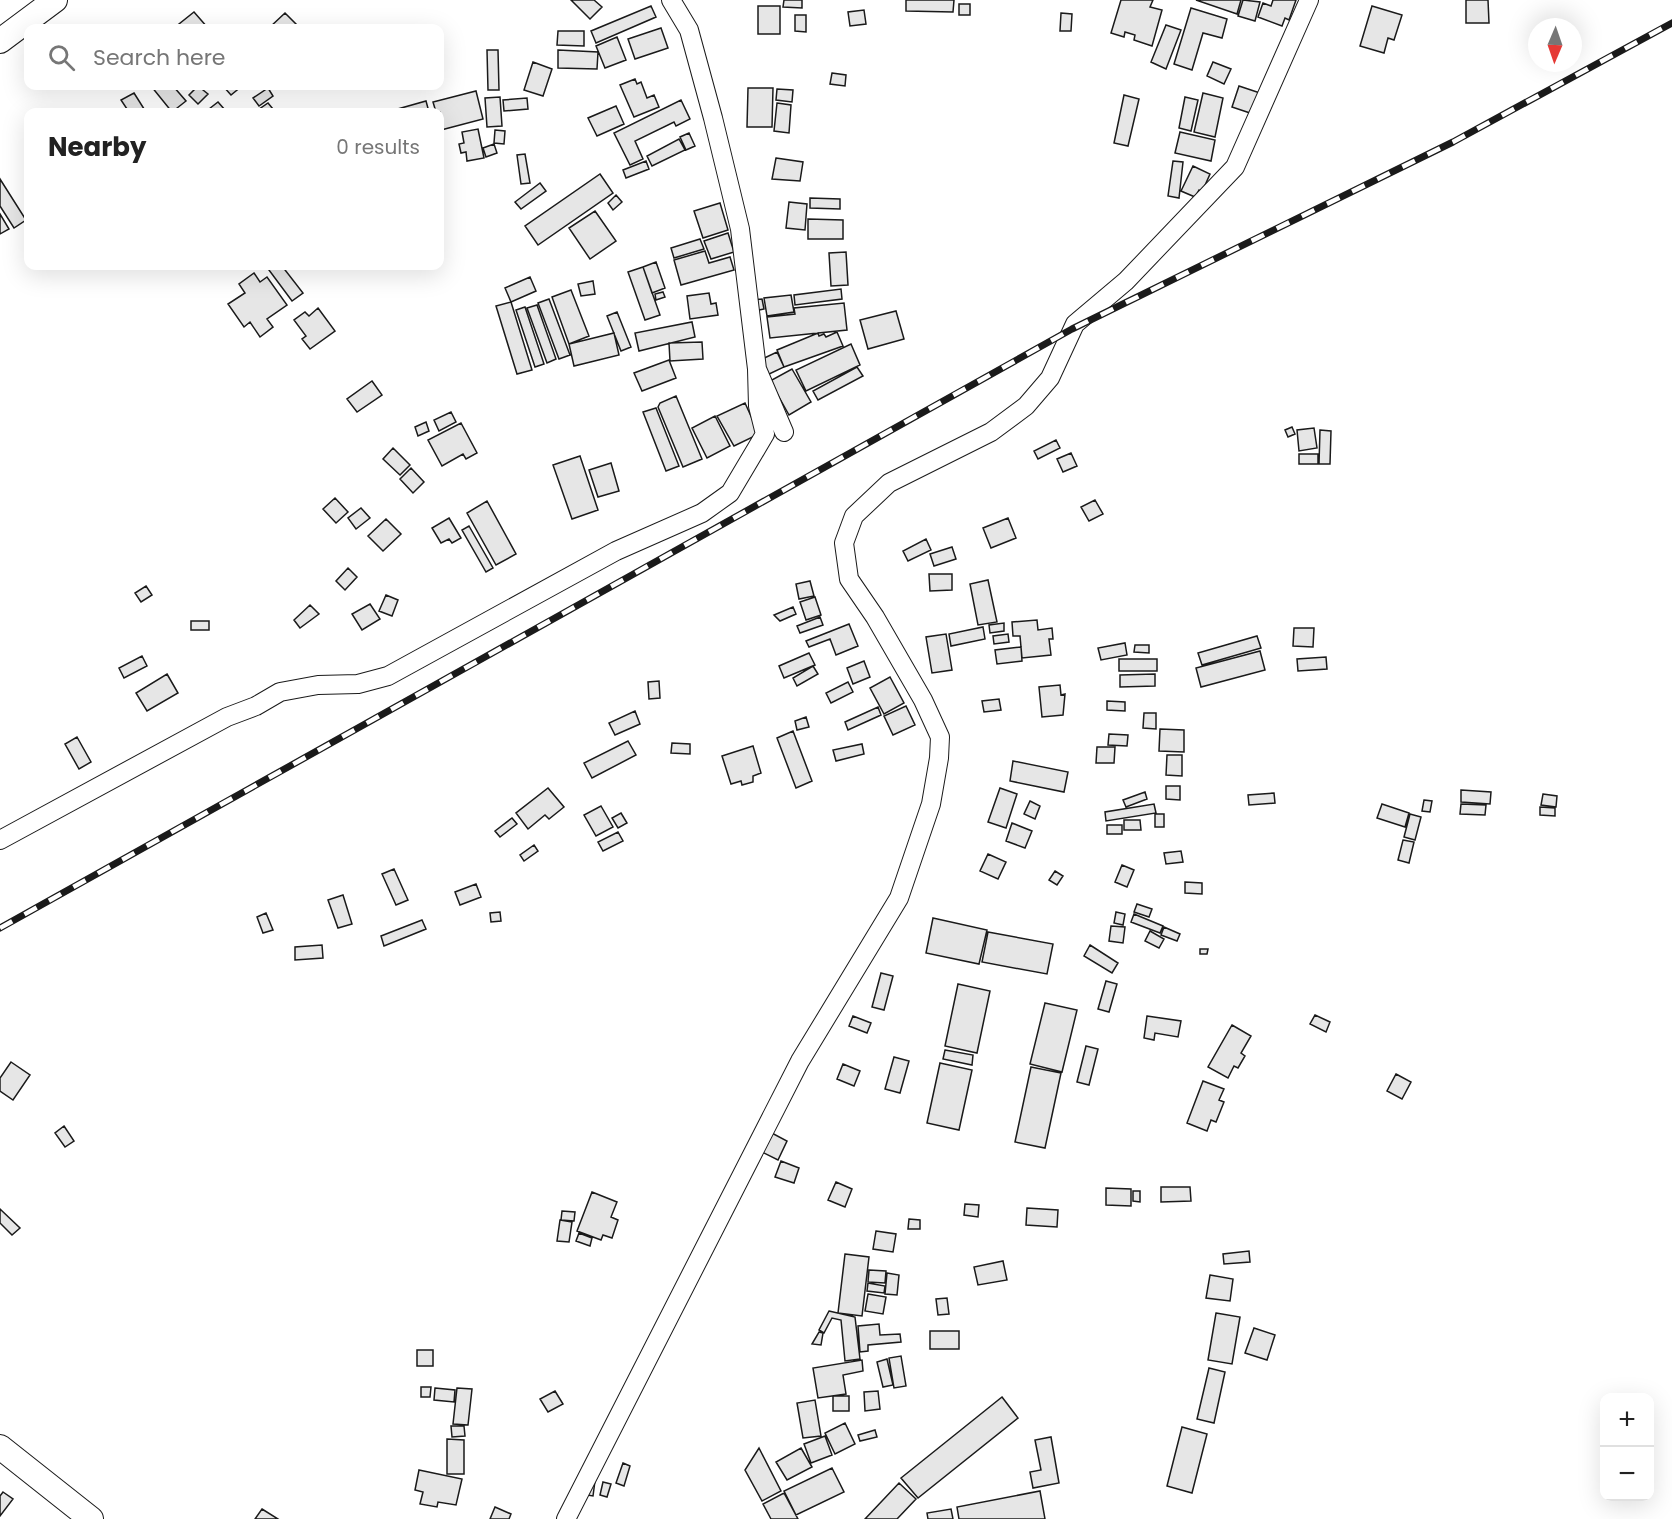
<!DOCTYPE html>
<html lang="en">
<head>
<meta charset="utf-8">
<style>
  body { margin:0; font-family:Poppins,sans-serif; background:#f2f2f2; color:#222 }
  .controls { position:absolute; right:18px; bottom:18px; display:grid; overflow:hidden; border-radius:12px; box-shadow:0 6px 24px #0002 }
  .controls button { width:54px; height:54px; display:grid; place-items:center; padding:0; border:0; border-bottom:2px solid #e0e0e0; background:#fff; color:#222; font:30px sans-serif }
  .compass { position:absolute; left:1528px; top:18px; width:54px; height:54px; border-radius:50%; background:#fff; box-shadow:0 6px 24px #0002; rotate:182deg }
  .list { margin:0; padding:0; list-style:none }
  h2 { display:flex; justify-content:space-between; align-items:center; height:78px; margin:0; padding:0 24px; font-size:26px }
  h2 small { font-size:20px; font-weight:400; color:#767676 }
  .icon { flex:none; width:33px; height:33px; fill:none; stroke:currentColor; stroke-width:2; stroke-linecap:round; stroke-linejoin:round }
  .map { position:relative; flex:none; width:1672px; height:1519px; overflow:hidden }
  .search { position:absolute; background:#fff; box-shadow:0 6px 24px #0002; left:24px; top:24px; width:420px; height:66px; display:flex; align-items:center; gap:15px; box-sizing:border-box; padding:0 21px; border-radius:12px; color:#767676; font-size:22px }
  .panel { position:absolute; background:#fff; box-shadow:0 6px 24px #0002; left:24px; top:108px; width:420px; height:162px; border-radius:12px }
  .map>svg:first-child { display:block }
  .building { fill:#e6e6e6; stroke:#1a1a1a; stroke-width:1.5 }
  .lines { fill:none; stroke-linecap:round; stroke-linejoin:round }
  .minor-casing { stroke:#1a1a1a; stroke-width:20 }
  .major-casing { stroke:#1a1a1a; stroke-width:26 }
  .minor { stroke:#fff; stroke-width:18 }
  .major { stroke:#fff; stroke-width:24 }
  .rail-casing { stroke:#1a1a1a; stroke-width:7 }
  .rail { stroke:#fff; stroke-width:4.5; stroke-dasharray:14; stroke-linecap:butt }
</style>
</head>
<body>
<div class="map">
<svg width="1672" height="1519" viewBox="0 0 1672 1519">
  <rect width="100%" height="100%" fill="#fff"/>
  <path class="building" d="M571,0H594L602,7L590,19Z
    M784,0H802V8L783,7Z
    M906,0H954L953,12L906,11Z
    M1121,0H1153L1150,7L1162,10L1152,46L1134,40L1135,35L1125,32L1124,37L1111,33Z
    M1196,0H1241L1237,14Z
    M1243,0L1260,2L1255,21L1238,16Z
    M1273,0H1296L1289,20L1285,18L1282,26L1258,17L1263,3L1271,6Z
    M1466,0H1488L1489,23H1466Z
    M959,4H970V15H959Z
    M651,6L656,17L596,43L591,31Z
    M758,6H780V34H758Z
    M1372,6L1402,15L1394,40L1388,38L1384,53L1360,46Z
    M1191,8L1227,19L1222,38L1203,33L1192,70L1174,64Z
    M864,10L866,24L850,26L848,12Z
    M194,12L208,28H174Z
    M285,13L300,28H269Z
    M1061,13L1072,14L1071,31H1060Z
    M795,15H806V32L795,31Z
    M1166,25L1181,30L1166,69L1151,62Z
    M661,28L668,48L635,59L628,39Z
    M558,31H584V46L557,45Z
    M617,37L626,60L605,68L596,46Z
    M487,50H498L499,90H488Z
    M558,50L598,52L597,69L558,68Z
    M533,62L552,69L543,96L524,90Z
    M1213,62L1231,69L1224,84L1207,76Z
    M832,73L846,75L845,86L830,84Z
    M635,79L637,84L641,82L647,98L654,95L659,107L634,117L620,85Z
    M151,86H173L186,101L172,112Z
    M198,86L208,94L198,104L189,95Z
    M223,86H242L231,95Z
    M1239,86L1260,93L1253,114L1232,107Z
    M268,88L273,96L259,106L253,98Z
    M748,88H773L772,127H747Z
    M777,89L793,90L792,102L776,100Z
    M476,91L483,119L441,130L440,112H436L433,102Z
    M134,93L146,112H129L121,100Z
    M1203,93L1223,98L1215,137L1194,132Z
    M1124,95L1139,99L1128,146L1114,143Z
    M500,97L502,126L487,127L485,98Z
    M1185,97L1198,100L1191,131L1179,128Z
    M527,98L528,109L504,111L503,100Z
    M681,100L690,119L676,126L674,122L635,141L643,159L630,165L614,133Z
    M426,101L429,112H387Z
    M218,102L225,110L212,112L209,109Z
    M268,103L273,109L268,112H255Z
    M777,103L791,105L789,133L774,131Z
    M616,106L624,124L597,136L588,118Z
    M478,129L484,158L467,161L466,152L461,153L459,144L464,143L462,132Z
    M495,130L505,131L504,144L494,143Z
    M1180,132L1215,140L1211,161L1175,153Z
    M689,133L695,146L686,150L680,137Z
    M679,139L685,150L652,166L647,156Z
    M494,144L497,153L486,157L483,148Z
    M525,154L530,183L521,184L517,155Z
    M776,158L803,162L800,181L772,179Z
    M646,161L649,169L626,178L623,170Z
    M1173,161L1183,162L1179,198L1168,196Z
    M1193,166L1210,174L1202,192L1199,190L1195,197L1181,191Z
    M600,174L613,193L538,245L525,226Z
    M0,179L26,220L14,228L0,206Z
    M540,183L546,191L521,209L515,202Z
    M616,195L622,202L613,210L608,203Z
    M810,198L840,199V209L810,208Z
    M789,202L807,204L805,230L786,228Z
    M720,203L728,230L703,238L694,211Z
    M595,211L616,241L590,259L569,228Z
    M0,214L9,229L0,234Z
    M808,219L843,220V239H808Z
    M728,233L734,252L711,259L704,241Z
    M700,239L704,249L674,258L671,248Z
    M705,251L709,263L730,257L734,270L681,285L674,260Z
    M846,252L848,285L831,286L829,253Z
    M656,262L665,288L652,293L643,267Z
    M266,266H282L303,293L292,301Z
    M643,267L660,315L645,320L628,272Z
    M254,273L260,282L267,277L287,305L267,319L273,327L260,337L250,322L244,327L228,304L245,293L239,284Z
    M530,277L536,291L511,302L505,288Z
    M593,281L595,294L581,296L578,284Z
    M841,289L842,299L795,305L794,295Z
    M571,290L589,336L569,344L552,297Z
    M663,292L665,297L656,300L655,294Z
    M709,293L711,304L716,303L718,315L690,319L687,296Z
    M791,295L794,312L767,316L764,298Z
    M549,299L570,355L559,359L538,303Z
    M762,299L764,309L754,311L752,300Z
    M511,302L532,370L517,374L496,306Z
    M844,303L847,330L770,338L767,317L795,314L794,308Z
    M537,305L556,359L547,363L527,308Z
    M525,307L544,364L535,367L516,310Z
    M318,308L335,331L310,349L302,339L306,336L294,320L305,312L309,316Z
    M896,311L904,339L868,349L860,320Z
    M617,312L631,347L621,351L607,316Z
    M692,322L695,337L639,351L635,333Z
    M837,332L843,346L784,367L777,350L818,333L819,336L824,334L826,337Z
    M614,333L619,355L574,366L569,344Z
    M702,342L703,359L670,361L669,343Z
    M851,344L860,365L806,391L796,370Z
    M777,352L784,367L765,376L758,361Z
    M669,360L676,378L642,391L634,373Z
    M857,367L863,376L818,400L813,391Z
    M792,369L811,402L789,415L770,381Z
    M372,381L382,395L357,412L347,399Z
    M676,396L702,459L683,467L658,407L660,403Z
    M745,403L759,434L734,446L717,416Z
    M656,408L679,466L666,471L643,412Z
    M451,412L456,422L439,431L434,420Z
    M715,416L730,446L707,458L692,428Z
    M426,422L429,431L418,436L415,427Z
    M461,423L477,453L466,459L463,454L442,466L428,440Z
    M1292,427L1295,434L1288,437L1285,430Z
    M1314,428L1317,448L1299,451L1297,430Z
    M1320,430L1331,431L1330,464H1319Z
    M1056,440L1060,448L1038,459L1034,451Z
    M393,448L410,465L400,475L383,459Z
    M1071,453L1077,466L1063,472L1057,459Z
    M1299,454H1318V464H1299Z
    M580,456L598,510L572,519L553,465Z
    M611,463L619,491L598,497L589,470Z
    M411,468L424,482L413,493L400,479Z
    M335,498L348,512L336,523L323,509Z
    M1095,500L1103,514L1089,521L1081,507Z
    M487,501L516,554L496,565L467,513Z
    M361,508L370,518L356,529L348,518Z
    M449,518L461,538L452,543L449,539L441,543L432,528Z
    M1008,518L1016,538L991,548L983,528Z
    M386,519L401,534L383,551L368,536Z
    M469,526L493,568L486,572L462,530Z
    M926,539L931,550L908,561L903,551Z
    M952,547L956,559L934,566L930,554Z
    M348,568L357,577L345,590L336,581Z
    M929,574H952V590L930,591Z
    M988,580L997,622L978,625L970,584Z
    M810,581L814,596L799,599L796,584Z
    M146,586L152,595L141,602L135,593Z
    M386,595L398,600L392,616L379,611Z
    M815,597L821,615L806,620L800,602Z
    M370,604L380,619L362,630L352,614Z
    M310,605L319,614L300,628L294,620Z
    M793,607L796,614L780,621L774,615Z
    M820,617L823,625L800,633L797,626Z
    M1037,620L1038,630L1052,628L1053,639H1049L1051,655L1022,658L1020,636H1013L1012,622Z
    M191,621H209V630H191Z
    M1004,623V631L990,633L989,625Z
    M849,624L858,646L836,655L830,639L809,647L806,641Z
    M983,627L985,639L951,646L949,634Z
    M1294,628H1314L1313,647L1293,646Z
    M946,634L952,670L932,673L926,637Z
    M1008,634L1009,642L994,644L993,636Z
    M1257,636L1261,648L1202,665L1198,653Z
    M1125,643L1127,655L1101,660L1098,648Z
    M1135,645H1149V653L1134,652Z
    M1021,647L1022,661L997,664L995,650Z
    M1260,651L1265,670L1201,687L1196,668Z
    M809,653L815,665L784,678L779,666Z
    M142,656L147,666L124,678L119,668Z
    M1326,657L1327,669L1298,671L1297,659Z
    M1119,659H1157V671H1119Z
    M864,661L870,677L853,684L847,668Z
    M813,666L818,674L797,686L793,678Z
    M167,674L178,693L147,711L136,693Z
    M1155,674V686L1120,687V675Z
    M890,677L904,703L884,714L870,688Z
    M659,681L660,698L649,699L648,682Z
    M848,682L853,692L831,703L826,693Z
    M1060,685L1061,695L1065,694L1063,715L1042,717L1039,687Z
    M999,699L1001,710L984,712L982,701Z
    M1107,701L1125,702V711L1107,710Z
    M906,706L915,725L893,735L884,716Z
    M878,707L881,715L848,730L845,722Z
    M635,711L640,724L615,735L609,723Z
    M1144,713H1156V729L1143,728Z
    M806,717L809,727L797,730L795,721Z
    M1160,729L1184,730V752L1159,751Z
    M793,731L812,781L796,788L777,738Z
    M1109,734L1128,735L1127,746L1108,745Z
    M77,737L91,762L79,769L65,744Z
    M628,741L636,755L592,778L584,763Z
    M672,743L690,744V754L671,753Z
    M862,744L864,754L836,761L833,750Z
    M753,746L761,773L753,776V782L742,785L741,781L731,784L722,756Z
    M1097,747H1115L1114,763H1096Z
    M1167,755H1182V776L1166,775Z
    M1013,761L1068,772L1064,792L1010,781Z
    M1166,786H1180V800L1166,799Z
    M548,788L564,807L549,819L545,815L528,829L516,813Z
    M1000,788L1017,794L1006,828L988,822Z
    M1461,790L1491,792L1490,804L1461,802Z
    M1145,792L1147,799L1126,807L1123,800Z
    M1274,793L1275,803L1249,805L1248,795Z
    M1543,794L1557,796L1556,807L1541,805Z
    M1424,800L1432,801L1430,812L1422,811Z
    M1030,801L1040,806L1035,819L1024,814Z
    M1154,804L1156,813L1106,821L1105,812Z
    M1382,804L1409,813L1405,827L1377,818Z
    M1461,804L1486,805L1485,815L1460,814Z
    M601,806L613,827L596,836L584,815Z
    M1540,807L1555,808V816L1540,815Z
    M621,813L627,823L618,828L612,818Z
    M1155,814H1164V827H1155Z
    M1410,814L1421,817L1415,840L1404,837Z
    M512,818L517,824L500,837L495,831Z
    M1124,820H1140L1141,830H1124Z
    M1012,823L1032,831L1025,848L1006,841Z
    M1107,825H1122V834H1107Z
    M618,832L623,841L603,851L598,842Z
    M1403,840L1414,842L1409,863L1398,860Z
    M534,845L538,851L524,861L520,855Z
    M1181,851L1183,862L1166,864L1164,853Z
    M988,854L1006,862L998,879L980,871Z
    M1122,865L1134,870L1127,887L1115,882Z
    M394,869L408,900L396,905L382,874Z
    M1055,871L1063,876L1057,885L1049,880Z
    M1185,882L1202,883V894L1185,893Z
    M476,884L481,897L460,905L455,892Z
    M343,895L352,924L338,928L328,900Z
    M1137,904L1152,909L1149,917L1134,912Z
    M500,912L501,921L491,922L490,913Z
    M1116,912L1125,914L1123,925L1114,923Z
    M266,913L273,930L263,933L257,917Z
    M1134,914L1163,926L1160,933L1131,922Z
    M933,918L987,930L979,964L926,953Z
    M422,920L426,929L384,946L381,936Z
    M1111,926L1125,927L1123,943L1109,941Z
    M1164,927L1180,934L1177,941L1161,935Z
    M1150,931L1164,939L1159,948L1145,941Z
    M988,932L1053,944L1047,974L982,962Z
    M322,945L323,958L295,960V947Z
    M1090,945L1118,963L1112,973L1084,956Z
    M1200,949H1208L1207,954H1200Z
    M881,973L893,976L884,1010L872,1007Z
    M1106,981L1117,984L1109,1012L1098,1009Z
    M958,984L990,991L977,1053L945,1046Z
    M1045,1003L1077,1010L1062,1072L1030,1064Z
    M1315,1015L1330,1022L1326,1032L1310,1024Z
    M853,1016L871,1023L867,1033L849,1026Z
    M1147,1016L1181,1021L1178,1037L1155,1033L1154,1040L1144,1038Z
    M1232,1025L1251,1036L1241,1053L1245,1056L1238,1068L1234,1066L1228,1078L1208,1067Z
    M1086,1046L1098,1049L1089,1085L1077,1082Z
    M945,1050L973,1055L972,1065L943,1059Z
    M894,1057L909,1061L900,1093L885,1089Z
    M11,1062L30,1075L13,1100L0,1091V1078Z
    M940,1063L972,1070L959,1130L927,1123Z
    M843,1064L860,1071L854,1086L837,1079Z
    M1031,1067L1061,1073L1045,1148L1015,1142Z
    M1396,1074L1411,1082L1402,1099L1387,1091Z
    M1203,1081L1224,1089L1219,1100L1224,1102L1216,1122L1211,1120L1207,1131L1187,1123Z
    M64,1126L74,1141L65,1147L55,1133Z
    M768,1131L787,1141L778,1160L758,1150Z
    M781,1161L799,1168L794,1183L775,1177Z
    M836,1182L852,1189L845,1207L828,1200Z
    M1161,1187H1190L1191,1201L1161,1202Z
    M1106,1188L1131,1189V1206L1106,1205Z
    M1133,1191H1140V1202L1133,1201Z
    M592,1192L617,1202L611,1217L618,1220L612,1238L603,1235L601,1240L577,1231Z
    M965,1204L979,1205L978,1217L964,1215Z
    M1027,1208L1058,1210L1057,1227L1026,1225Z
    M0,1209L20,1228L12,1235L0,1223Z
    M562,1211L575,1212L574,1221L561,1220Z
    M909,1219L920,1220V1229H908Z
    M560,1220L572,1222L569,1242L557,1241Z
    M876,1231L896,1234L893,1252L873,1249Z
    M579,1233L592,1238L590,1246L576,1241Z
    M1249,1251L1250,1262L1224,1264L1223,1254Z
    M845,1254L869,1257L862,1316L838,1313Z
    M1003,1261L1007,1280L978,1285L974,1267Z
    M869,1270L886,1271L885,1283L868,1282Z
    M887,1273L899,1275L897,1295L885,1294Z
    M1210,1275L1233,1279L1230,1301L1206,1298Z
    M868,1283L885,1286L884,1293L867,1291Z
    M868,1294L886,1297L883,1314L865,1311Z
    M947,1298L949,1314L938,1315L936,1299Z
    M829,1311L855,1317L860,1359L845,1361L841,1320L832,1318L824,1333L819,1330Z
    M1216,1313L1240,1317L1232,1364L1208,1360Z
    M879,1324L880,1335L900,1334L901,1342L868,1345V1351L860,1352L858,1326Z
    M1254,1328L1275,1335L1267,1360L1245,1353Z
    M930,1331H959V1349H930Z
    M819,1332L823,1333L821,1345L812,1344Z
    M417,1350H433V1366H417Z
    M901,1356L906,1386L894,1388L889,1358Z
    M887,1359L893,1385L883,1387L877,1362Z
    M862,1360L863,1371L843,1375L846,1394L818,1398L813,1368Z
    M1209,1368L1225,1372L1214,1423L1197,1419Z
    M421,1387H431L430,1397H421Z
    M435,1388L455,1390L454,1402L434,1400Z
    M457,1388L472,1389L468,1425L453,1424Z
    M555,1391L563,1404L548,1412L540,1399Z
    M878,1391L880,1409L865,1411L864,1392Z
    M833,1396H849V1411H833Z
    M1002,1397L1018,1418L918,1498L901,1478Z
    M815,1400L821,1436L803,1438L797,1403Z
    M845,1423L855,1444L835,1454L825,1433Z
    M451,1426H464L465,1436L452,1437Z
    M1182,1427L1207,1434L1192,1493L1167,1486Z
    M875,1430L877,1437L860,1441L858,1435Z
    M825,1436L832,1455L811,1463L804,1444Z
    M1051,1437L1059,1483L1033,1488L1030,1472L1041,1470L1035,1440Z
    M447,1439L464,1440V1474H447Z
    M759,1448L781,1491L762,1501L745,1470Z
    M801,1448L812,1467L787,1480L776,1462Z
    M623,1463L630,1466L624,1486L616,1483Z
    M832,1468L844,1492L796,1515L784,1491Z
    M419,1470L462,1479L456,1505L438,1502L437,1507L420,1504L423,1492L415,1490Z
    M595,1481L593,1496L581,1494Z
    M603,1482L611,1484L607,1497L600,1495Z
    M899,1483L916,1499L897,1519H865Z
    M1040,1491L1045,1519H959L957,1507Z
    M3,1492L13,1499L0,1516V1496Z
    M784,1493L798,1519H771L763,1504Z
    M495,1507L511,1514L509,1519H490Z
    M262,1509L278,1519H255Z
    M951,1509L953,1519H928L927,1513Z"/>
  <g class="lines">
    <g class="minor-casing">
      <path id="minor" d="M671,0L689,30L713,118L740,229L757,369L784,432
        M0,840L227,717L256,706L280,692L318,685L358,684L388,676L616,551L702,513L730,493L765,434L758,406L757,369
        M566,1519L800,1061L899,898L931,804L939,758L940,737L923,700L875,617L849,579L844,543L854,516L889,483L991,432L1026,406L1050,378L1075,324L1126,281L1235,167L1309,0"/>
    </g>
    <g class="major-casing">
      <path id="major" d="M0,41L55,0
        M0,1447L91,1519"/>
    </g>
    <use href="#minor" class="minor"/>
    <use href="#major" class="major"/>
    <g class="rail-casing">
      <path id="rail" d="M0,928L1072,329L1453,142L1672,23"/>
    </g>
    <use href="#rail" class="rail"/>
  </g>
</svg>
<div class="controls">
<button>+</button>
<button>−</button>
</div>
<svg class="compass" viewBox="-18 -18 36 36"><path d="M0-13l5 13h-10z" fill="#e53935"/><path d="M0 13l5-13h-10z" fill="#767676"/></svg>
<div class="search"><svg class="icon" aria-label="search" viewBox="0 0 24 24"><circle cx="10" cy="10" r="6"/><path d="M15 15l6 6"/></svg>Search here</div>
<section class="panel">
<h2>Nearby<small>0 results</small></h2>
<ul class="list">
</ul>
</section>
</div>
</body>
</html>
